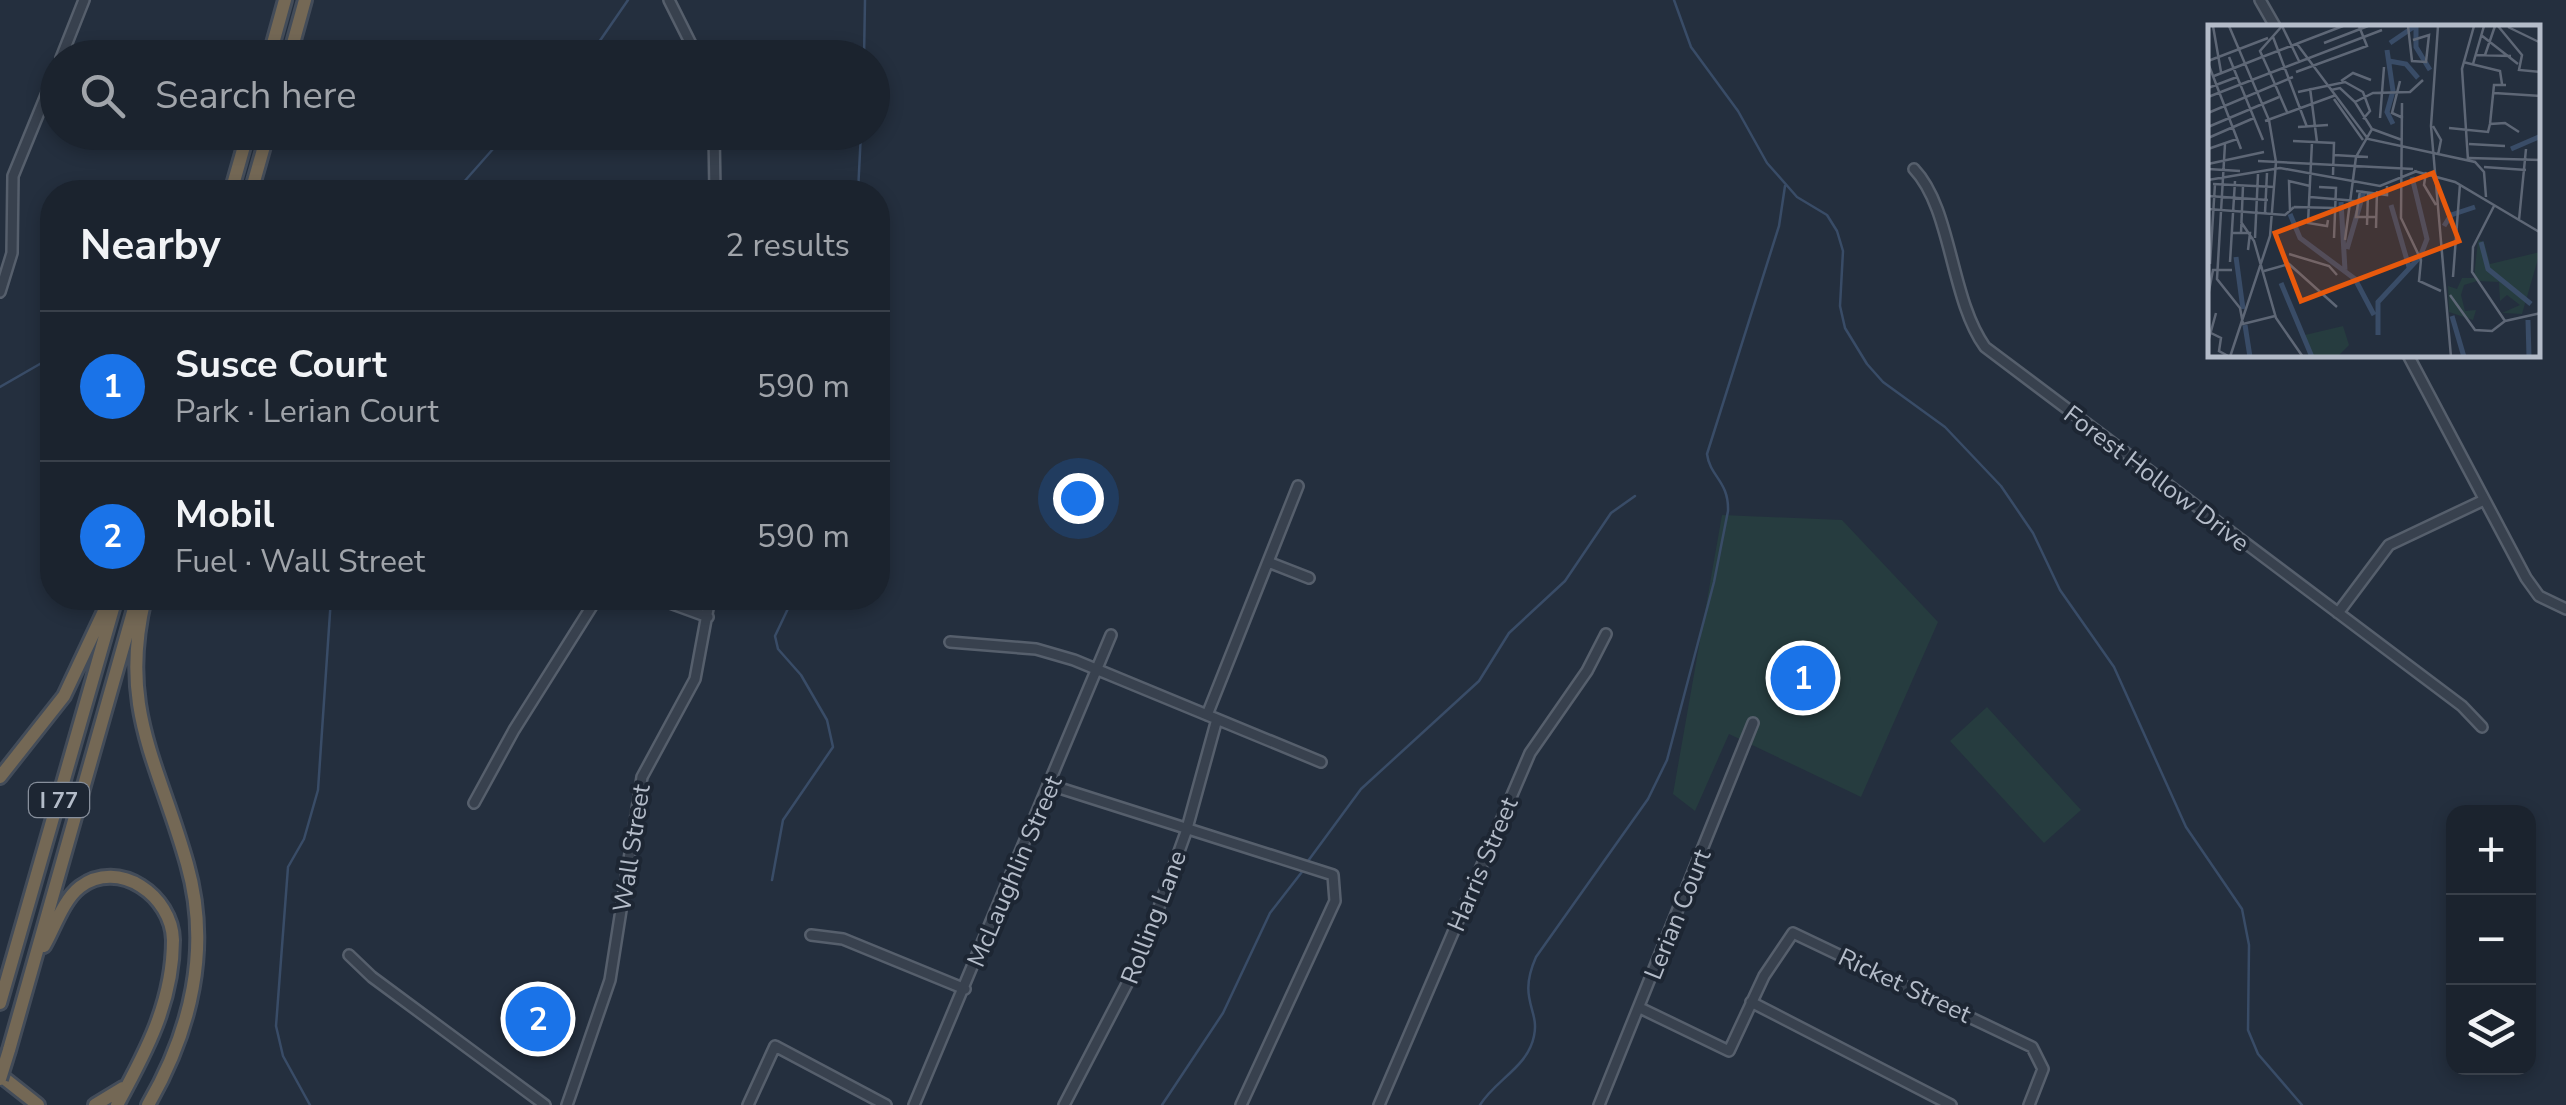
<!DOCTYPE html>
<html lang="en">
<head>
<meta charset="utf-8">
<style>
  body { margin:0; font-family:"Nunito Sans",sans-serif; background:#242b36; color:#f1f3f6 }
  .controls { position:absolute; right:30px; bottom:30px; display:grid; overflow:hidden; border-radius:20px; box-shadow:0 5px 15px #0003 }
  .controls button { width:90px; height:90px; display:grid; place-items:center; padding:0; border:0; border-bottom:2px solid #39404a; background:#1b232e; color:#f1f3f6; font:50px sans-serif }
  .you { position:absolute; left:1078px; top:498px; width:35px; height:35px; margin:-25px; border:8px solid #fff; border-radius:50%; background:#1a73e8; box-shadow:0 0 0 15px #1a73e833 }
  .badge { display:grid; place-items:center; width:65px; height:65px; border-radius:50%; background:#1a73e8; color:#fff; font-size:32px; font-weight:700 }
  .pin { position:absolute; translate:-50% -50%; border:5px solid #fff; box-shadow:0 2px 10px #0006 }
  .list { margin:0; padding:0; list-style:none }
  h2 { display:flex; justify-content:space-between; align-items:center; height:130px; margin:0; padding:0 40px; font-size:42px }
  h2 small { font-size:32px; font-weight:400; color:#a0a4aa }
  .list li { display:grid; grid-template-columns:65px 1fr auto; gap:30px; align-items:center; box-sizing:border-box; height:150px; padding:0 40px; border-top:2px solid #39404a }
  .list b { display:block; font-size:38px; white-space:nowrap }
  .list p { margin:0; font-size:32px; white-space:nowrap; color:#a0a4aa }
  .list em { font-size:32px; font-style:normal; color:#a0a4aa }
  .icon { flex:none; width:55px; height:55px; fill:none; stroke:currentColor; stroke-width:2; stroke-linecap:round; stroke-linejoin:round }
  .map { position:relative; flex:none; width:2566px; height:1105px; overflow:hidden }
  .search { position:absolute; background:#1b232e; box-shadow:0 5px 15px #0003; left:40px; top:40px; width:850px; height:110px; display:flex; align-items:center; gap:25px; box-sizing:border-box; padding:0 35px; border-radius:55px; color:#a0a4aa; font-size:38px }
  .panel { position:absolute; background:#1b232e; box-shadow:0 5px 15px #0003; left:40px; top:180px; width:850px; height:430px; border-radius:40px }
  .map>svg:first-child { display:block }
  .green { fill:#263c3f }
  .lines { fill:none; stroke-linecap:round; stroke-linejoin:round }
  .stream { stroke:#394c67; stroke-width:2.5 }
  .minor-casing { stroke:#565f6c; stroke-width:14 }
  .highway-casing { stroke:#434c59; stroke-width:18 }
  .minor { stroke:#38414e; stroke-width:9 }
  .highway { stroke:#746855; stroke-width:12 }
  .highway-bridge-casing { stroke:#434c59; stroke-width:18; stroke-linecap:butt }
  .highway-bridge { stroke:#746855; stroke-width:12 }
  .labels { text-anchor:middle; stroke-width:8; stroke-linejoin:round; paint-order:stroke }
  .shield { fill:#1d2633; stroke:#878f9c; stroke-width:2.5 }
  .shield-label { font-size:22px; font-weight:bold; fill:#b4bcc9 }
  .street-label { font-size:25px; fill:#b4bcc9; stroke:#1d2633 }
  .inset-river { fill:none; stroke:#394c67; stroke-width:5 }
  .inset-road { fill:none; stroke:#5e6776; stroke-width:2.5 }
  .view { fill:#e8590c; fill-opacity:0.15; stroke:#e8590c; stroke-width:5 }
  .inset-edge { fill:none; stroke:#b4bcc9; stroke-width:5 }
</style>
</head>
<body>
<div class="map">
<svg width="2566" height="1105" viewBox="0 0 2566 1105">
  <rect width="100%" height="100%" fill="#242f3e"/>
  <path class="green" d="M1722,515L1842,520L1938,622L1861,797L1729,734L1695,811L1673,794Z
    M1987,707L2081,810L2044,843L1950,741Z"/>
  <g class="lines">
    <path class="stream" d="M1674,0L1691,47L1738,111L1767,163L1797,197L1827,215L1837,231L1843,251L1840,306L1845,328L1867,364L1883,382L1945,427L2001,486L2033,533L2060,590L2114,667L2186,827L2242,909L2249,945L2248,1030L2258,1054L2302,1105
      M588,58L628,0
      M864,58L865,0
      M455,192L508,132
      M858,192L861,132
      M0,387L52,357
      M1308,861L1361,789L1479,681L1509,633L1565,581L1611,513L1635,496
      M772,880L783,820L833,747L827,720L801,675L778,649L775,636L793,598
      M310,1105L283,1056L276,1026L288,867L304,839L318,790L331,598
      M1162,1105L1223,1013L1270,913L1305,868
      M1480,1105C1495,1080 1528,1067 1534,1036C1540,1009 1517,1000 1536,957L1648,799L1667,760L1714,582L1728,511C1729,481 1710,477 1707,454L1779,226L1785,186"/>
    <g class="minor-casing">
      <path id="minor" d="M669,0L698,58
        M2260,0L2276,28
        M61,58L84,0
        M714,132L715,192
        M1914,169C1952,209 1950,298 1985,347L2462,706L2482,727
        M0,292L12,253L13,176L58,66
        M2408,355L2526,578L2539,596L2566,609
        M1268,562L1309,578
        M656,598L708,617
        M2338,613L2389,545L2484,500
        M950,642L1036,649L1074,660L1321,762
        M1207,715L1298,486
        M1050,785L1333,875L1335,901L1241,1105
        M474,803L514,730L597,598
        M811,935L843,939L965,989
        M349,955L372,977L545,1105
        M1751,1002L1951,1105
        M1640,1008L1729,1051L1764,976L1793,933L2032,1047L2043,1069L2029,1105
        M567,1105L610,980L642,777L695,679L710,598
        M748,1105L775,1046L886,1105
        M914,1105L1111,635
        M1064,1105L1141,957L1186,832L1217,719
        M1379,1105L1530,753L1587,671L1606,634
        M1599,1105L1753,723"/>
    </g>
    <g class="highway-casing">
      <path id="highway" d="M269,58L285,0
        M289,58L305,0
        M231,192L248,132
        M251,192L268,132
        M145,598C118,709 159,763 187,864C211,948 191,1031 148,1105
        M0,777L64,696L105,609
        M44,946C54,929 63,900 80,887C119,858 172,896 173,940C173,1002 146,1052 117,1105
        M0,1003L116,598
        M9,1050L137,598
        M0,1075L38,1105
        M95,1105L123,1088"/>
    </g>
    <use href="#minor" class="minor"/>
    <use href="#highway" class="highway"/>
    <g class="highway-bridge-casing">
      <path id="highway-bridge" d="M0,1079L9,1050"/>
    </g>
    <use href="#highway-bridge" class="highway-bridge"/>
  </g>
  <g class="labels">
    <rect class="shield" x="29" y="783" width="60" height="34" rx="8"/>
    <g class="shield-label">
      <text x="59" y="808">I 77</text>
    </g>
    <g class="street-label">
      <text transform="translate(2157 478) rotate(37)" y="9">Forest Hollow Drive</text>
      <text transform="translate(631 848) rotate(-81)" y="9">Wall Street</text>
      <text transform="translate(1482 864) rotate(-67)" y="9">Harris Street</text>
      <text transform="translate(1014 871) rotate(-67)" y="9">McLaughlin Street</text>
      <text transform="translate(1677 914) rotate(-68)" y="9">Lerian Court</text>
      <text transform="translate(1153 917) rotate(-69)" y="9">Rolling Lane</text>
      <text transform="translate(1905 985) rotate(25)" y="9">Ricket Street</text>
    </g>
  </g>
  <g transform="translate(2208 25)">
    <rect width="332" height="332" fill="#242f3e"/>
    <path d="M270,215L276,217L282,239L332,227L314,289L294,288L312,280L299,270L292,276L291,257L269,256L256,260L253,270L257,286L268,285L265,295L241,287L240,261L249,264L254,253H266ZM135,301L141,320L129,332H100L97,310Z" fill="#263c3f"/>
    <path class="inset-river" d="M208,1V22L222,45M182,18L207,1M179,25L185,66L179,87L185,99M181,36L198,39L210,53M303,124L333,111M133,177L137,245M183,180L201,242M82,189L92,213L147,254L166,290M236,201L243,190L267,182M273,217L280,244L323,279M139,224L156,166M28,232L35,284M73,258L104,332M244,291L256,332M320,295L321,332M37,300L42,332M170,310V277L212,232L219,214L204,152"/>
    <path class="inset-road" d="M5,1L13,47M21,1L61,95L68,137L62,211L22,332M74,1L91,36M200,1L204,36L218,37L221,10L205,15M230,1L223,101L243,332M290,1L314,30L311,45L333,47M300,2L333,18M273,10L310,39M65,12L99,102M116,18L160,1M89,19L160,114L267,137L276,147L278,172M268,30L303,31M277,30L287,1M21,32L55,115M54,32L135,1M0,36L60,13M255,37L292,46L294,59M0,38L33,124M265,39L276,1M88,47L159,21L151,1M6,51L54,32M133,56L145,48L163,55M192,56L184,88L195,93M0,63L29,52M102,63L109,117M123,65L132,63L147,77L164,104L148,132L137,215M90,67L137,57L155,67L162,86L155,94M286,68L333,71M0,72L62,48L52,26L74,1M126,74L155,115M147,77L165,68L202,67L215,55M194,78L193,193L213,235L211,256L233,266M79,87L62,48L174,5M0,88L85,52M172,93L176,42M57,96L128,70M282,99L286,60H298M225,101L233,115L230,130M0,102L71,72M90,102L120,100M241,103L280,107L282,99L297,98L311,107M164,104L194,115M0,113L46,93M85,116L126,118L125,150M104,117L100,198L119,201L120,195M17,119L9,254L32,283L35,299L67,291M261,119L297,121M0,124L29,114M126,130L160,132M261,133L333,135M260,135L254,44L266,1M50,136L205,144M0,139L56,127M276,142L318,145M0,144L32,146M206,146L247,157L333,208M218,147L216,160L228,180M0,155L72,143L172,161L209,146M5,159L67,162M111,162L128,163L126,213M148,166L179,170V161M152,166L148,192H168M0,171L60,175M102,172L149,176M286,181L265,222L264,247L297,296M86,182L127,183M0,184L77,190L86,182M82,186L81,156L102,161M57,188L59,148M311,195L318,124M33,197L46,216L68,293L95,332M159,200L160,168M168,203L169,166M23,208H42L40,225M33,208L35,161M47,213L50,149M81,229L121,241L129,250M22,237L27,156M2,239L7,159M56,246L81,239L129,282M245,252L252,159M242,270L267,305L284,306L297,296M0,271L5,245H24M297,296L333,288M3,308L13,313L11,326L22,332M0,317L8,288"/>
    <path class="view" d="M225,148L251,216L93,276L67,208Z"/>
    <rect width="332" height="332" class="inset-edge"/>
  </g>
</svg>
<div class="controls">
<button>+</button>
<button>−</button>
<button><svg class="icon" aria-label="layers" viewBox="0 0 24 24"><path d="M12 4l9 5-9 5-9-5zM3 14l9 5 9-5"/></svg></button>
</div>
<div class="you"></div>
<div class="pin badge" style="left:1803px;top:678px">1</div>
<div class="pin badge" style="left:538px;top:1019px">2</div>
<div class="search"><svg class="icon" aria-label="search" viewBox="0 0 24 24"><circle cx="10" cy="10" r="6"/><path d="M15 15l6 6"/></svg>Search here</div>
<section class="panel">
<h2>Nearby<small>2 results</small></h2>
<ul class="list">
<li><span class="badge">1</span><div><b>Susce Court</b><p>Park · Lerian Court</p></div><em>590 m</em></li>
<li><span class="badge">2</span><div><b>Mobil</b><p>Fuel · Wall Street</p></div><em>590 m</em></li>
</ul>
</section>
</div>
</body>
</html>
